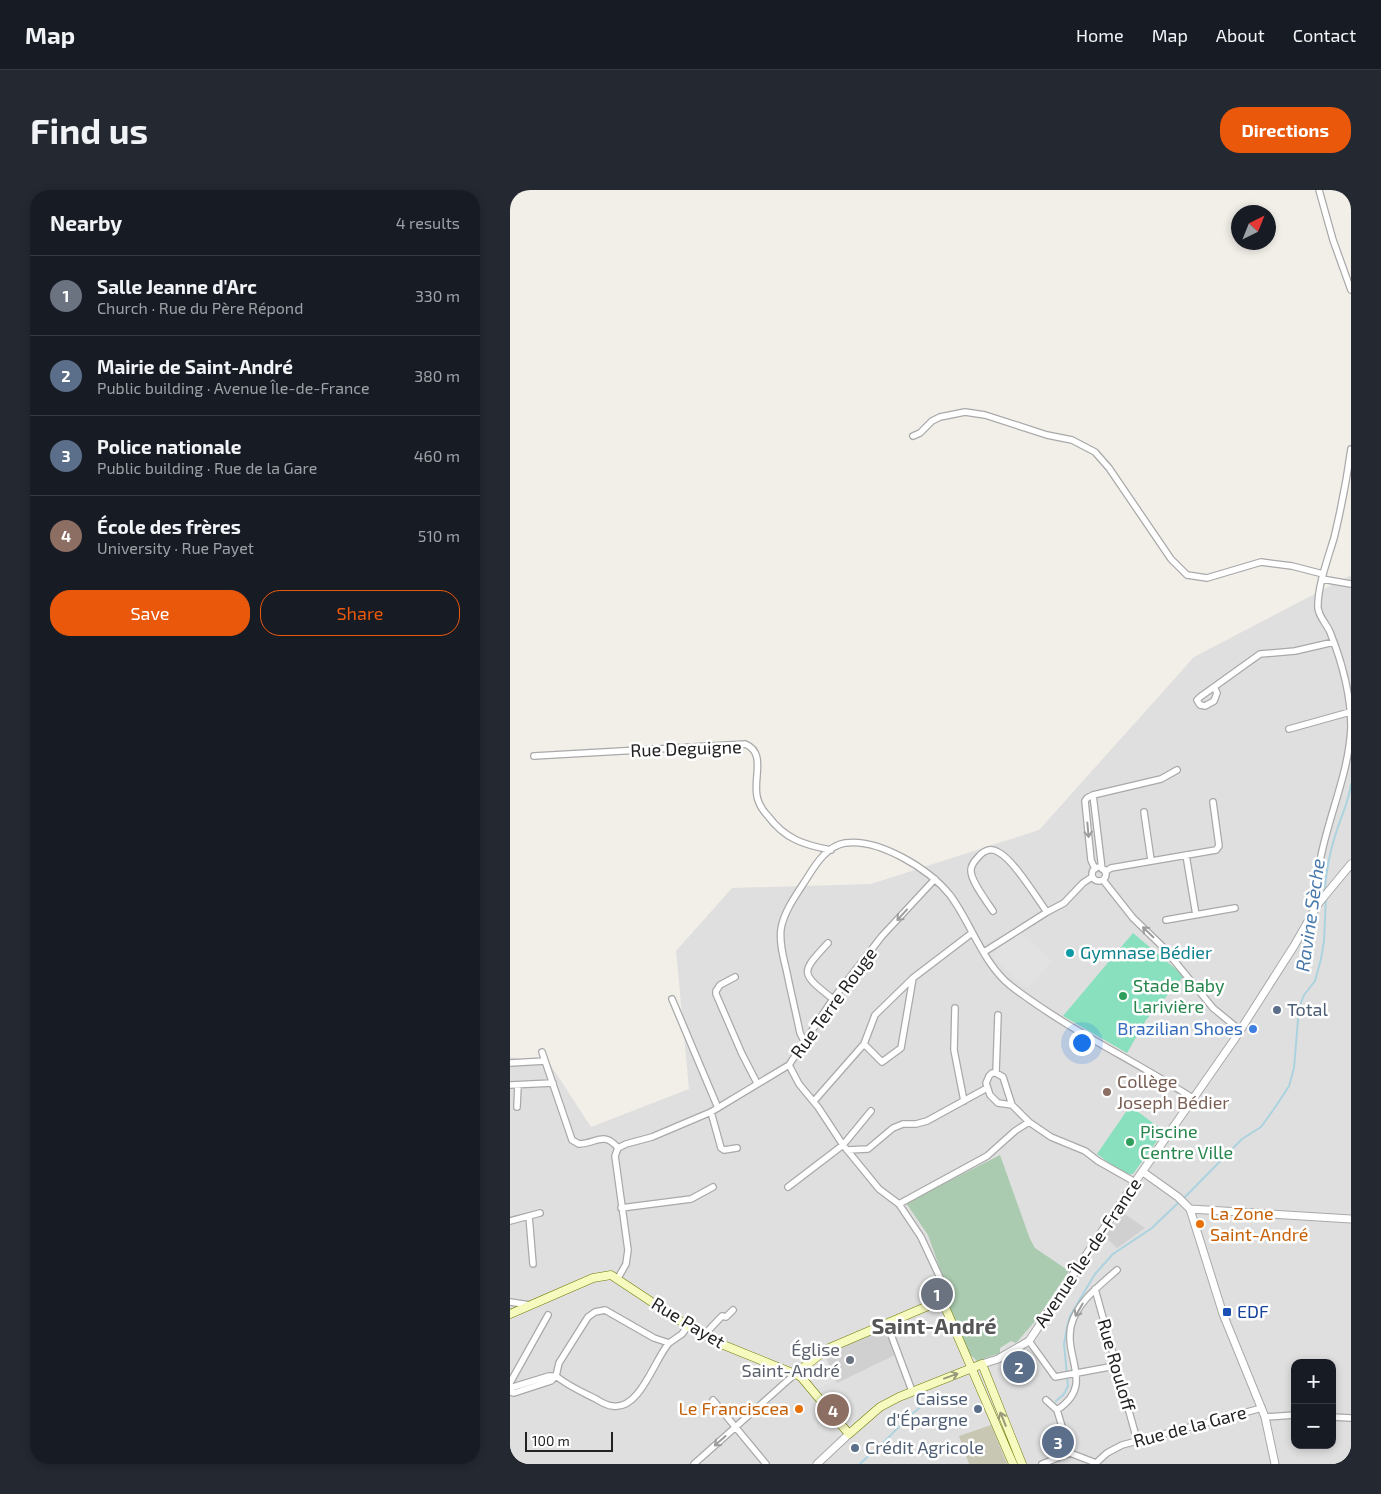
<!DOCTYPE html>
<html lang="en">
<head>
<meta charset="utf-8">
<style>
  body { margin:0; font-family:"Exo 2",sans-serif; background:#242831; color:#f1f3f6 }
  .controls { position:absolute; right:15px; bottom:15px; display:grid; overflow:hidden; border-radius:10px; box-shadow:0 2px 8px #0003 }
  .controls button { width:45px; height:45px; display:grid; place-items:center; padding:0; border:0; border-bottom:1px solid #363941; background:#171b24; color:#f1f3f6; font:25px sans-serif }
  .compass { position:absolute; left:721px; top:15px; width:45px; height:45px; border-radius:50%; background:#171b24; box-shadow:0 2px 8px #0003; rotate:43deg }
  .scale { position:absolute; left:15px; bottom:12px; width:88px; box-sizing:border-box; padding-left:5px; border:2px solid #222; border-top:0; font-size:14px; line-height:18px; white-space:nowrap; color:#222; -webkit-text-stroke:4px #fff; paint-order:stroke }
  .you { position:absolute; left:571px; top:852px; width:18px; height:18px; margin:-12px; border:4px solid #fff; border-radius:50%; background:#1a73e8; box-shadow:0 0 0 8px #1a73e833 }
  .badge { display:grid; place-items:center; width:32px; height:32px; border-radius:50%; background:#ea580c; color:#fff; font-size:16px; font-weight:700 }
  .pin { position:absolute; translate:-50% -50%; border:2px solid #fff; box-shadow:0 1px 5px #0006 }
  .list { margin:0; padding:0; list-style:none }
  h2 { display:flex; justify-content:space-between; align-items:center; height:65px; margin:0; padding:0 20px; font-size:21px }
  h2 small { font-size:16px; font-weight:400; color:#9ea1a6 }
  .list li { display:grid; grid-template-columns:32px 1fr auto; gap:15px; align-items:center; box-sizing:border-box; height:80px; padding:0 20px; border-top:1px solid #363941 }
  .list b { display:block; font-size:19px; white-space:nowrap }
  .list p { margin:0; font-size:16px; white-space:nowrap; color:#9ea1a6 }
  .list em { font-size:16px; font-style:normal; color:#9ea1a6 }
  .actions { display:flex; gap:10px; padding:15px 20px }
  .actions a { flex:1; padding:11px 0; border:1px solid #ea580c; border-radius:20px; text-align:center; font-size:18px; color:#ea580c }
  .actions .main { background:#ea580c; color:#fff }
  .map { position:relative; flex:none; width:841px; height:1274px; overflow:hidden; border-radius:20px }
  header { display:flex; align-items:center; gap:30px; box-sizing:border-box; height:70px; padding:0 25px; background:#171b24; border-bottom:1px solid #363941 }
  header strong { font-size:24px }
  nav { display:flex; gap:28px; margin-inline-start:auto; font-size:18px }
  .intro { display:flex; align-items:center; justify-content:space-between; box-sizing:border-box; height:120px; padding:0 30px }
  h1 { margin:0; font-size:35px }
  .button { padding:12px 22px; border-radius:20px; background:#ea580c; color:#fff; font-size:18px; font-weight:700 }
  main { display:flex; gap:30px; padding:0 30px }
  aside { flex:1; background:#171b24; border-radius:20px; box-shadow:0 2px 8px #0003 }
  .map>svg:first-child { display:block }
  .residential { fill:#e0dfdf; fill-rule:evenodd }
  .religious { fill:#d0d0d0 }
  .construction { fill:#c7c7b4 }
  .cemetery { fill:#aacbaf }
  .pitch { fill:#88e0be }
  .parking { fill:#e2e2e2 }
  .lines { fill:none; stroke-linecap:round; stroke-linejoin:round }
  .stream { stroke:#aad3df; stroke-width:2 }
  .minor-casing { stroke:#a9a9a9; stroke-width:8 }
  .tertiary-casing { stroke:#a9a9a9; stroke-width:9 }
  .secondary-casing { stroke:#707d05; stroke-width:9 }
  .minor { stroke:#fff; stroke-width:5.5 }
  .tertiary { stroke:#fff; stroke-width:7 }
  .secondary { stroke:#f7fabf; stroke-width:8 }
  .oneway { stroke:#9c9c9c }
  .oneway2 { stroke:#979978 }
  .culture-dot { fill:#0f9aa8; stroke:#fff; stroke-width:2 }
  .leisure-dot { fill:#2e9e5b; stroke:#fff; stroke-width:2 }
  .service-dot { fill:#5c6f8a; stroke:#fff; stroke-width:2 }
  .shop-dot { fill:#3f7fe0; stroke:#fff; stroke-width:2 }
  .education-dot { fill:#8d6e63; stroke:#fff; stroke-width:2 }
  .food-dot { fill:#e8710a; stroke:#fff; stroke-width:2 }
  .transit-dot { fill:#1a4fb4; stroke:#fff; stroke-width:2 }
  .worship-dot { fill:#6b7280; stroke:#fff; stroke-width:2 }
  .labels { text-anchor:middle; stroke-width:5; stroke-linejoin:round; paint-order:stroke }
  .street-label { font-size:18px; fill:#222; stroke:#fff }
  .culture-label { font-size:18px; fill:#0d838f; stroke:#fff; text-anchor:start }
  .leisure-label { font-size:18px; fill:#27864d; stroke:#fff; text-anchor:start }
  .service-label { font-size:18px; fill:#4e5e75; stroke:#fff; text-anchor:start }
  .shop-label { font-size:18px; fill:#366cbe; stroke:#fff; text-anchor:end }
  .education-label { font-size:18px; fill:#785e54; stroke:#fff; text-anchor:start }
  .food-label { font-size:18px; fill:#c56008; stroke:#fff; text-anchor:start }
  .transit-label { font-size:18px; fill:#164399; stroke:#fff; text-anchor:start }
  .worship-label { font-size:18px; fill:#5b616d; stroke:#fff; text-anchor:end }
  .water-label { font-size:19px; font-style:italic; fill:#4a7aab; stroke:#fff }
  .district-label { font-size:22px; font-weight:bold; fill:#555; stroke:#fff }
</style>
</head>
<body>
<header>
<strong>Map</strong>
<nav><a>Home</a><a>Map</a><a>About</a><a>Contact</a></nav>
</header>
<div class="intro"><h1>Find us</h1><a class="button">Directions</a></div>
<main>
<aside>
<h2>Nearby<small>4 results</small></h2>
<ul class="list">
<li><span class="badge" style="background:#6b7280">1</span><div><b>Salle Jeanne d'Arc</b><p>Church · Rue du Père Répond</p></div><em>330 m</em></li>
<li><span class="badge" style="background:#5c6f8a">2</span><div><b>Mairie de Saint-André</b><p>Public building · Avenue Île-de-France</p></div><em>380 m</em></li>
<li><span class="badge" style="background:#5c6f8a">3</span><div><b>Police nationale</b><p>Public building · Rue de la Gare</p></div><em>460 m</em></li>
<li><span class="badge" style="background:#8d6e63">4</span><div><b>École des frères</b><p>University · Rue Payet</p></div><em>510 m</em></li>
</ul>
<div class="actions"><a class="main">Save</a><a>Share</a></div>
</aside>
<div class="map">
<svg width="841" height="1274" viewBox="0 0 841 1274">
  <rect width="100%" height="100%" fill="#f2efe9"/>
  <path class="residential" d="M841,385V1274H0V867L40,874L81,937L179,899L166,761L222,698L361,694L529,640L684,467ZM785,1173H822V1255H785Z"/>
  <path class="religious" d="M612,1022L635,1038L607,1058L595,1047Z
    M376,1137L385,1165L327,1193L315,1165Z"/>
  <path class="construction" d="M481,1235L497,1274H459L449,1246Z"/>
  <path class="cemetery" d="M490,965L520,1049L525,1058L559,1081L527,1129L506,1153L501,1151L490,1158V1163L467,1171L462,1166H460L436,1108L435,1093L418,1045L396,1013Z"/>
  <path class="pitch" d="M623,743L674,786L636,830L617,863L553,826Z
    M620,916L654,941L623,984C611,985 597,971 587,964Z"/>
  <path class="parking" d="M510,742L542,771L517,799L484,768L486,758Z
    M316,1169L326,1190L307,1199L297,1181Z"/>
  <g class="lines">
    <path class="stream" d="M815,702C815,685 821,657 827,640C832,624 839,611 841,594
      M673,1009L732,949L751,937L764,919L779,896L784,878L789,818L794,805L805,791L811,769L814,751L816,707
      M546,1211L554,1204L558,1196L554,1154L557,1137L560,1126L585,1084L603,1064L642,1038L669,1012
      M350,1274C359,1265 369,1257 378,1248C396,1230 419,1200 449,1207"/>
    <g class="minor-casing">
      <path id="minor" d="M809,0L823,50L841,100
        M403,246L410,243L422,231L430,227L455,222L475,225L537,245L562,250L585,262L599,278L661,369L677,385L697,388L751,372L782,376L813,384
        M812,389L841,394
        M704,497L707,503L704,511L695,516L690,515L687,510L690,507L750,464L785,461L824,452
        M779,539L840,522
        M24,566L235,554C258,563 241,592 248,610C250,616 254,622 258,626C275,649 294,655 321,660
        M583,605L592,679
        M634,622L641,670
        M676,665L686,725
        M582 684a7 7 0 1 1 14 0a7 7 0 1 1-14 0Z
        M585,679L581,670L575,611L577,608L583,605L651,589L667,580
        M595,682L601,678L706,660L709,656L703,612
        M593,690L623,728L653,757L703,818L731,841
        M808,714L806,711C807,695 808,681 811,666C820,622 839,582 841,537C841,503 832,472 820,442C816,433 809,427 808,418C807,398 818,368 824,348C831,319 837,288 841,259
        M483,721C477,712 460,690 461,680C461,673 467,669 471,664C476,660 482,658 488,662C503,669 526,707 537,722
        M656,730L725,718
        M318,753C290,783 290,783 323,809
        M474,762L537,722L554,713L573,693L582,687
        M225,787L210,795L206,801V804L232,864L247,893
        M162,809L208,918
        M445,818L444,860L454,911
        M294,851L290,843C286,823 281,803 277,783C274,769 269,754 271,739C274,720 289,701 299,685C307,672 318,656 335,653C369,648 419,679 440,705C461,733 473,774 501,796C558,840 624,870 684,909
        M354,854L372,872L391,858L403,788
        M32,862L62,950L69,954C87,953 94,941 108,958
        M0,873L35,871
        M279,875L289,894L308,917L333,955L369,999L389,1014L411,1047L432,1092V1110
        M486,883L488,825
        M0,895L43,893
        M304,911L354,854L365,825L403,788L462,743
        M502,915L488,913L480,905L476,893L479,886L482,883H486L493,887L502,915L519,932L541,947L575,961L588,971L625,992
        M7,917L8,895
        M201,922L211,958L214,960L227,958
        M108,958L116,954L142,947L201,922L279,875L323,809L372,746L425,689
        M108,958L105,966L118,1060L116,1074L108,1088
        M337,960L358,959L383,938L393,934H406L417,931L477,898
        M278,997L333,955L361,921
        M389,1014L477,966L505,941L519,932
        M111,1018L181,1009L203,997
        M19,1026L23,1074
        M0,1031L30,1023
        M585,1099L627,1250
        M0,1112L20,1115
        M377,1134L402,1201
        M194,1145L212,1126L216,1127L223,1120
        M519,1151L545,1187L605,1176
        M46,1186C58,1196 72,1202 86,1209C91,1212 97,1216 103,1216C130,1220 144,1170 159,1153
        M0,1193L38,1125
        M0,1198L39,1186H46
        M0,1202L4,1203L41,1191L46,1186L49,1173L78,1127L85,1122L95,1120L144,1148L159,1153L172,1144L178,1136
        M203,1210L256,1274
        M536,1210L547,1220L560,1263
        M547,1220C585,1195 554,1169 561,1136C567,1112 589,1096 607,1080
        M755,1227L785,1225
        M822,1227L841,1228
        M184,1274L285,1184
        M532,1274L560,1263L586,1273
        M585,1274L597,1263L612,1255L752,1218"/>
    </g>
    <g class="tertiary-casing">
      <path id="tertiary" d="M633,982L668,1007L680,1019L713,1124L755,1227L765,1274
        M680,1019L841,1029
        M472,1174L488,1169L519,1151L625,992L724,850L784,756L808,714L841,674
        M307,1274L339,1244"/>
    </g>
    <g class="secondary-casing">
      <path id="secondary" d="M0,1124L83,1088L101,1085L178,1136L211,1154L285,1184L291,1187L339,1244L370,1217L389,1207L472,1174L512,1274
        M285,1184L317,1159L432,1110L503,1274"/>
    </g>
    <use href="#minor" class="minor"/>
    <use href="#tertiary" class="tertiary"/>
    <use href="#secondary" class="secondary"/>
  </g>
  <defs><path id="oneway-shaft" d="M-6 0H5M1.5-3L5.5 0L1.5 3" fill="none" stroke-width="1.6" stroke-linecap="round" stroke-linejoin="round" transform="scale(1.25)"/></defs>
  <g class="oneway">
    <use href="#oneway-shaft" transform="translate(578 640) rotate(85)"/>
    <use href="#oneway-shaft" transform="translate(392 725) rotate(132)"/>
    <use href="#oneway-shaft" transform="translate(638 742) rotate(-136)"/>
    <use href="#oneway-shaft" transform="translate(569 1120) rotate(120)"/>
    <use href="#oneway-shaft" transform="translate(210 1251) rotate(139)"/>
  </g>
  <g class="oneway2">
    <use href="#oneway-shaft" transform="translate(441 1186) rotate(-20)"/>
    <use href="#oneway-shaft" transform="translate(493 1229) rotate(-112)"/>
  </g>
  <circle class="culture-dot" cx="560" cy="763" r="5"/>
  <g class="leisure-dot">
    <circle cx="613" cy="806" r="5"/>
    <circle cx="620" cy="952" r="5"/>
  </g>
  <g class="service-dot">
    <circle cx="767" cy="820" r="5"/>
    <circle cx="468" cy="1219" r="5"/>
    <circle cx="345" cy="1258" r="5"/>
  </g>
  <circle class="shop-dot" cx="743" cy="839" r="5"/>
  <circle class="education-dot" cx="597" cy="902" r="5"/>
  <g class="food-dot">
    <circle cx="690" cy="1034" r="5"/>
    <circle cx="289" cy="1219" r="5"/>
  </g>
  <rect class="transit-dot" x="712" y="1117" width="10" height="10" rx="2.5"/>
  <circle class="worship-dot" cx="340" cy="1170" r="5"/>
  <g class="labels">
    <g class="street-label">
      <text transform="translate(176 559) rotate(-2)" y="6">Rue Deguigne</text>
      <text transform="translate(324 813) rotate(-54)" y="6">Rue Terre Rouge</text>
      <text transform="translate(578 1063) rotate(-56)" y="6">Avenue Île-de-France</text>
      <text transform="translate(178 1133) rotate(31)" y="6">Rue Payet</text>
      <text transform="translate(606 1175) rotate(74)" y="6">Rue Rouloff</text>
      <text transform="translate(680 1237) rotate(-15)" y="6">Rue de la Gare</text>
    </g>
    <g class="culture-label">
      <text x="570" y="769">Gymnase Bédier</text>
    </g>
    <g class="leisure-label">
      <text x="623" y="802">Stade Baby<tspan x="623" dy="21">Larivière</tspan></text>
      <text x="630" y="948">Piscine<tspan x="630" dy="21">Centre Ville</tspan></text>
    </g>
    <g class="service-label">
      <text x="777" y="826">Total</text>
      <text x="458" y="1215" text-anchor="end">Caisse<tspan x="458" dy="21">d'Épargne</tspan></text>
      <text x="355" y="1264">Crédit Agricole</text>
    </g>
    <g class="shop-label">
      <text x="733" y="845">Brazilian Shoes</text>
    </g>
    <g class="education-label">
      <text x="607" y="898">Collège<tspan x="607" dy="21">Joseph Bédier</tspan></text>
    </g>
    <g class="food-label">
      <text x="700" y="1030">La Zone<tspan x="700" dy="21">Saint-André</tspan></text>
      <text x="279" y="1225" text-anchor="end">Le Franciscea</text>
    </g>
    <g class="transit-label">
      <text x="727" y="1128">EDF</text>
    </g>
    <g class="worship-label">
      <text x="330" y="1166">Église<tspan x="330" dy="21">Saint-André</tspan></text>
    </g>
    <g class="water-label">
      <text transform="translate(800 725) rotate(-82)" y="7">Ravine Sèche</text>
    </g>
    <g class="district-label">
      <text x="424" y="1144">Saint-André</text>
    </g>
  </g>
</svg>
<div class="controls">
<button>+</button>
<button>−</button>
</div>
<svg class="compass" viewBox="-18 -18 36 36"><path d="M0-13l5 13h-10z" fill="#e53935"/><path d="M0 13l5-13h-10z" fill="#9ea1a6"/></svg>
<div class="scale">100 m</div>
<div class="you"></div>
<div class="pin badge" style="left:427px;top:1104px;background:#6b7280">1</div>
<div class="pin badge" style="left:509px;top:1177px;background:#5c6f8a">2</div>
<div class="pin badge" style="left:548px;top:1252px;background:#5c6f8a">3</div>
<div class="pin badge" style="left:323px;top:1220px;background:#8d6e63">4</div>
</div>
</main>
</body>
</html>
